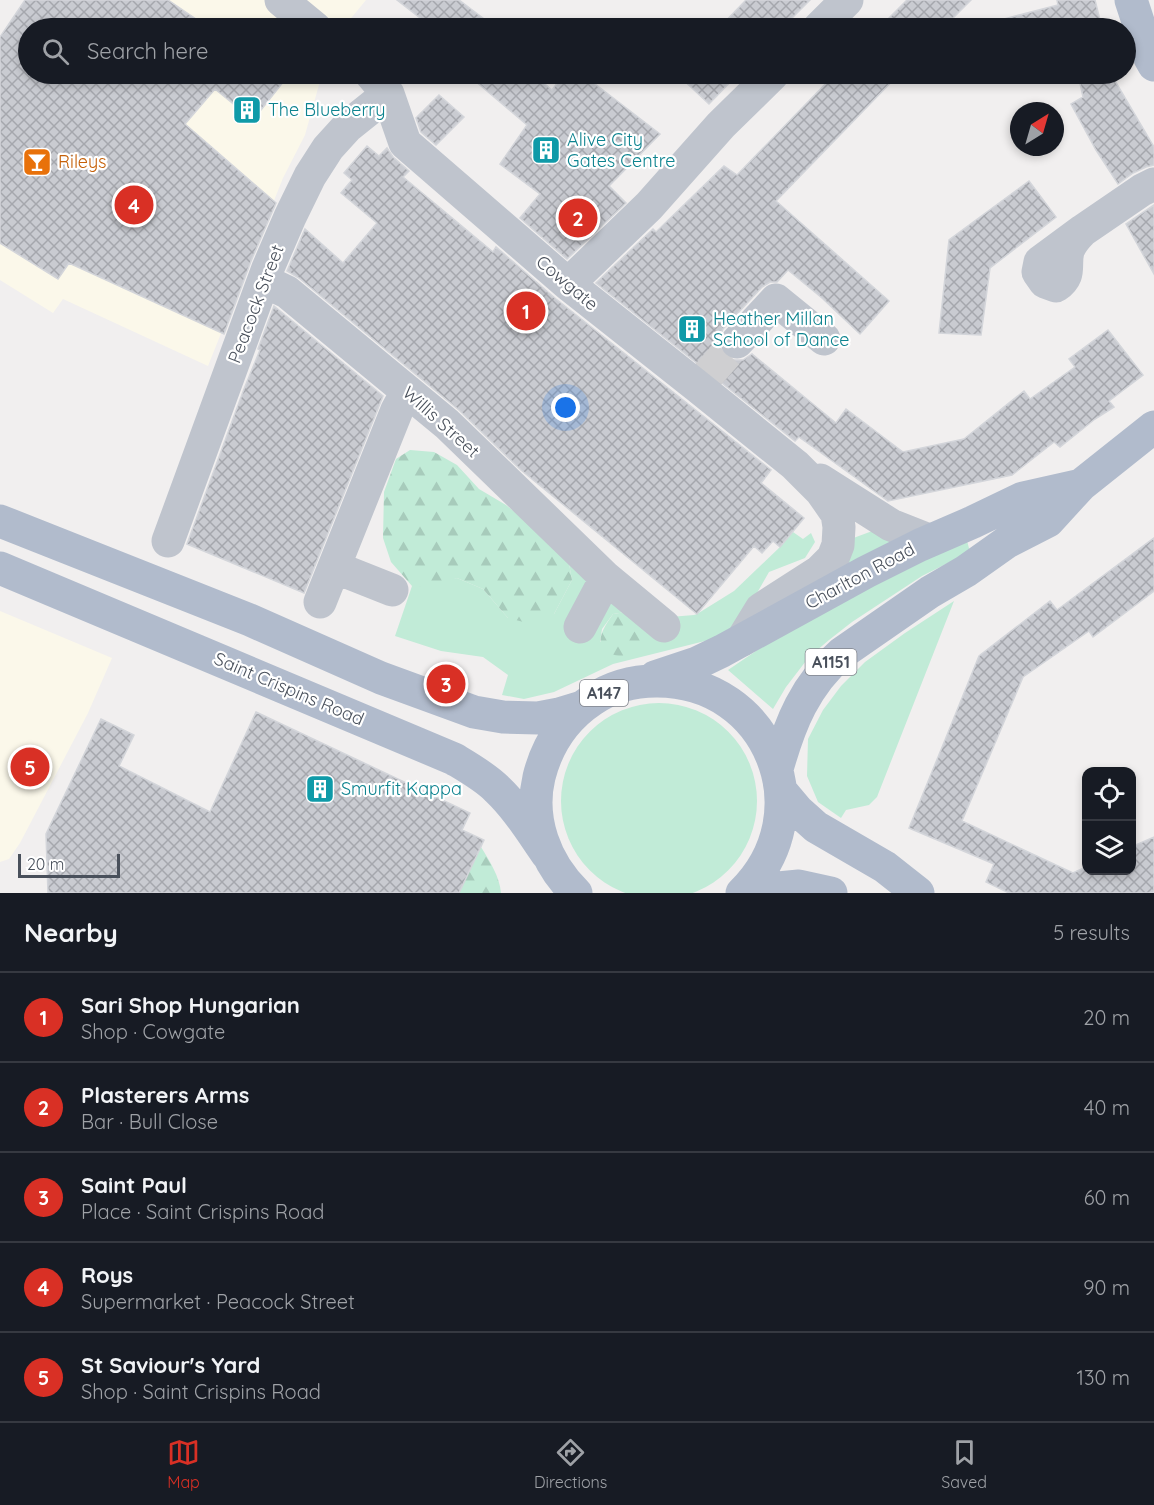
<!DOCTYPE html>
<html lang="en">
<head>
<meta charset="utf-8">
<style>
  body { margin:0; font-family:Quicksand,sans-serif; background:#20242c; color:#f1f3f6 }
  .controls { position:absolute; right:18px; bottom:18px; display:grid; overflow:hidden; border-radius:12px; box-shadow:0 3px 9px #0003 }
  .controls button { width:54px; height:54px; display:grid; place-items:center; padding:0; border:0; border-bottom:2px solid #363941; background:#171b24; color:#f1f3f6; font:30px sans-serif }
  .compass { position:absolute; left:1010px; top:102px; width:54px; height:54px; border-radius:50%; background:#171b24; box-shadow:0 3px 9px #0003; rotate:37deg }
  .scale { position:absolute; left:18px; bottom:15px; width:102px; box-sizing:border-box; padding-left:6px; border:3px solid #49505b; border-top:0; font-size:16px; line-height:21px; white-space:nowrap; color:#49505b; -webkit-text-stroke:4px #fff; paint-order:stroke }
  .you { position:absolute; left:566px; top:408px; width:21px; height:21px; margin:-15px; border:4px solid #fff; border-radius:50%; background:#1a73e8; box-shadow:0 0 0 9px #1a73e833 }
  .badge { display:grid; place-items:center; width:39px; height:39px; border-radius:50%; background:#d93025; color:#fff; font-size:20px; font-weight:700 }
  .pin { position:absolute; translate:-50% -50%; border:3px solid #fff; box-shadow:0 2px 6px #0006 }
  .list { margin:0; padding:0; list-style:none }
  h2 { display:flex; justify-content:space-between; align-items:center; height:78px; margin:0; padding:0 24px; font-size:26px }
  h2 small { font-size:20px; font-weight:400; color:#9ea1a6 }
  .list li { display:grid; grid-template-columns:39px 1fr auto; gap:18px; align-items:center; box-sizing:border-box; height:90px; padding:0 24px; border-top:2px solid #363941 }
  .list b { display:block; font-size:22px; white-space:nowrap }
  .list p { margin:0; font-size:20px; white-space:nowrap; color:#9ea1a6 }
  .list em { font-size:20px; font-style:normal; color:#9ea1a6 }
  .icon { flex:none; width:33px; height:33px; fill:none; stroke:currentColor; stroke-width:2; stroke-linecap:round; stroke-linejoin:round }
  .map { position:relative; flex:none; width:1154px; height:893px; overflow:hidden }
  .search { position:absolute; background:#171b24; box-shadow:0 3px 9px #0003; left:18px; right:18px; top:18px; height:66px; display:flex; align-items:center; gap:15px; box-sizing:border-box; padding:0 21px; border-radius:33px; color:#9ea1a6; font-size:22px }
  .sheet { height:528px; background:#171b24 }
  nav { display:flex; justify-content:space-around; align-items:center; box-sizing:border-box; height:84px; border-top:2px solid #363941; background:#171b24; font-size:16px; color:#9ea1a6 }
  nav a { display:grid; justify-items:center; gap:3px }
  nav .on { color:#d93025 }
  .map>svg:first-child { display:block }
  .commercial { fill:#fbf8ea }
  .green { fill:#c1ebd7 }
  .forest { fill:url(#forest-firs) }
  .building { fill:url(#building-cross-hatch); stroke:#d3d5da; stroke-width:1.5 }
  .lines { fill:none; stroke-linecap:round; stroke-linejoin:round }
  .minor-tunnel { stroke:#cfcfd1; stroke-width:33; stroke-dasharray:33 16; stroke-linecap:butt }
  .minor { stroke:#bfc4cd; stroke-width:33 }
  .major { stroke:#b1bbcc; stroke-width:33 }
  .labels { text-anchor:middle; stroke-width:4.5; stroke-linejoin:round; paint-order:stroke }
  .shield { fill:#fff; stroke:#80848c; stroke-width:1.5 }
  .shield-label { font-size:16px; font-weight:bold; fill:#49505b }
  .culture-label { font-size:18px; fill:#0d838f; stroke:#fff; text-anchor:start }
  .food-label { font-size:18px; fill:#c56008; stroke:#fff; text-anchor:start }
  .street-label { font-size:18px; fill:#49505b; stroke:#fff }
</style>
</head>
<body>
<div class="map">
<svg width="1154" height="893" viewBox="0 0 1154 893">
  <defs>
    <pattern id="forest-firs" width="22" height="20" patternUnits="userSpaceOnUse" patternTransform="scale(1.5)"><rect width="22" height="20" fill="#c1ebd7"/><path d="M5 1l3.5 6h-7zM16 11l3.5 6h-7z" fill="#a7cbbb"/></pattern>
    <pattern id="building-cross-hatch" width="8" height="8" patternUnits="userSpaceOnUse" patternTransform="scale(1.5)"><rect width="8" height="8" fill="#c9cbd1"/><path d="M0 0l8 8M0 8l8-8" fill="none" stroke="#a5a7ad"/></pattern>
  </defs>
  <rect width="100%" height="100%" fill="#f1efef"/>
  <path class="commercial" d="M25,0H366L343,28H28V74H322L305,135L283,178L208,366L63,299L53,313L0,280V37Z
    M0,611L112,658L88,713L20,843L9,859L0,862Z"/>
  <path class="green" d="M875,530L897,547L849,567L848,540Z
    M793,532L803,539L811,533L815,542L805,558L769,572L757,593L732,627L713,639L613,664L554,692L524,699L502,695L508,675L483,657L441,651L395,636L412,586H421L457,578L483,589L508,618L554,614L572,580L568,558L632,611L613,614L602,629L600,642L646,619L694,615L697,614L734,591L780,547Z
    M966,537L970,552L922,576L852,622L829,640L809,657L786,687L773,709L728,670L787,630Z
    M954,601L877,797L869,805L846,810L841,818L818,802L807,776L808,739L823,710L841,686L865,662L905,633Z
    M561 801a98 98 0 1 1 196 0a98 98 0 1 1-196 0Z"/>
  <path class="forest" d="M410,450L434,452L457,465L479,489L506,505L545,536L568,558L572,580L554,614L535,625L508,618L483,589L457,578L431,587L412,586L391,562L383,538L384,492L396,459Z
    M632,611L650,627L640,644L624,657C619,656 613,655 609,653C591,645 606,624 613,614Z
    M481,847C489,860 500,877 501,893H459Z"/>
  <path class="building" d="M25,0H168L209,28H28V74H273L284,81L253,120L215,89L185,124L276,203L251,261L224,334L69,263L58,279L0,243V37Z
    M397,0H459L496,28H433Z
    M746,0H810L782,28H719Z
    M907,0H971L943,28H879Z
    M1057,0H1095L1102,28H1006L1004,19L1058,5Z
    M467,74H533L552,90L564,74H582L660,134L609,186L626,203L567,259L520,218L540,194L500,164L527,125Z
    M677,74H738L709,104Z
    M835,74H899L776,201L889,301L860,334L822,298L788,270L777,282H770L762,287L723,329L719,338V348L725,356L733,360H743L752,354L836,423L846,409L903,452L964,439L1024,391L1030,399L1075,367L1069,359L1108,330L1143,375L1109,401L1114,407L1095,419L1060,447L1054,442L1012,475L888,501L799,437L795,441L596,283L653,229L656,232L724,166L737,175Z
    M1078,74H1111L1154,147V165L1146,167L1133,173L1118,184L1096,150L1071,104L1083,97Z
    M439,95L464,117L436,145L421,132L416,118Z
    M367,146L379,156L387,148L393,157L409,171L403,177L493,252L496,247L556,299L771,470L761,483L804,518L780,547L773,541L762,553L754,546L697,614L521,470L459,410L299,278L287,271L305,229L343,263L377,223L341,193L352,180L344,173Z
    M1029,181L1056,217L990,268L981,335L939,333L949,240Z
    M1154,205V274L1126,224Z
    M274,306L383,396L304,593L187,544L244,389L260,350L258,349Z
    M1154,538V591L1093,637L1089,631L1023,677L962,821L1073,873L1086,867V870H1131V847L1154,837V893H1009L986,882L994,864L909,828L945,740L979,656L1050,601L1057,610Z
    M256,712L470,813L462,830L484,840L459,893H48L46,834L101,719L134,735L119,766L210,812Z"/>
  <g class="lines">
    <path class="minor-tunnel" d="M705,378L737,342"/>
    <path class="minor" d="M281,0L315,28
      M819,28L847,0
      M371,74L388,94L405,143L568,284L697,386L795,465L821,491L837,514L839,527L838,545L833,558L820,571L761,609L742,640
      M1082,231C1076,237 1071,242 1068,251C1064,266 1072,275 1056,286L1045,282L1038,272L1040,262L1082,231L1142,190L1154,184
      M264,281L287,292L447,424L606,578L664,626
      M568,284L649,206L721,125L773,74
      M737,342L776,300L824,339
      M820,480L891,525L929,540
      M168,541L268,268L290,217L310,176L328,148L348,126L388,94
      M334,567L392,590
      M320,602L397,410L407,392
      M580,627L606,578"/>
    <path class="major" d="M1131,0L1150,58L1154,65
      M0,521L250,620L381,678L474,712L503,717L538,718L559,714L582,707
      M0,568L454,759C469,768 485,777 497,789C517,808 531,831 547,854
      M655,677L697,663L722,651L866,572L920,545L973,522L1023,498L1081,485
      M777,769C790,723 805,685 842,653L930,592L966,571L1007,542L1048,521L1081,485L1154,427
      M781,791L797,810L816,827L885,867L918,893
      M576,893C545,863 529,819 539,777C547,745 565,718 592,700C611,687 633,681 656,681C770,680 823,814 742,893
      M754,893L768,889L799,886L831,893"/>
  </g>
  <defs>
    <g id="building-square" transform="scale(1.5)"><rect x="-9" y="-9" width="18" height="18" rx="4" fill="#0f9aa8" stroke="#fff"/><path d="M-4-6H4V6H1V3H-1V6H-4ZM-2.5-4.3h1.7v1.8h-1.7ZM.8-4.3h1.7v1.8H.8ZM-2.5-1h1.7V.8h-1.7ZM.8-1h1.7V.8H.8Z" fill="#fff"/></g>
    <g id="bar-square" transform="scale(1.5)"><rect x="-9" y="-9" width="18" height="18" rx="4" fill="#e8710a" stroke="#fff"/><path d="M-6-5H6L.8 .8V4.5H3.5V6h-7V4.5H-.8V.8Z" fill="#fff"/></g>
  </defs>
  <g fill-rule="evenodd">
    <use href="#building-square" x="247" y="110"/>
    <use href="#building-square" x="546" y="150"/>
    <use href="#bar-square" x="37" y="162"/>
    <use href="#building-square" x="692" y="329"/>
    <use href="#building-square" x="320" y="789"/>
  </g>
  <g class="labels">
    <g class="shield">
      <rect x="805.5" y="649" width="51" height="26" rx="4.5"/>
      <rect x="580" y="680" width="48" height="26" rx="4.5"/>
    </g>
    <g class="shield-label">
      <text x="831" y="668">A1151</text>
      <text x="604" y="699">A147</text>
    </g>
    <g class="culture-label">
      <text x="268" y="116">The Blueberry</text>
      <text x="567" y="146">Alive City<tspan x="567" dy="21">Gates Centre</tspan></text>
      <text x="713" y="325">Heather Millan<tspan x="713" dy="21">School of Dance</tspan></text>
      <text x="341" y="795">Smurfit Kappa</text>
    </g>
    <g class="food-label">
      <text x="58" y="168">Rileys</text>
    </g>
    <g class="street-label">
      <text transform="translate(567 283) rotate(40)" y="6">Cowgate</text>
      <text transform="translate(256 304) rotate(-69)" y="6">Peacock Street</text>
      <text transform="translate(441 422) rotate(42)" y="6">Willis Street</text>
      <text transform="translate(860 576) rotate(-28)" y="6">Charlton Road</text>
      <text transform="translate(289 689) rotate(23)" y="6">Saint Crispins Road</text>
    </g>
  </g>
</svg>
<div class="controls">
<button><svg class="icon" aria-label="locate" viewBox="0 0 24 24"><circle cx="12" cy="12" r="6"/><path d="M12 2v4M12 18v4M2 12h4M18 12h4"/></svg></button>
<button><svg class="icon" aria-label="layers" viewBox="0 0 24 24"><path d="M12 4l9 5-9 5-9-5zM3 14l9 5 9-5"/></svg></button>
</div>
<svg class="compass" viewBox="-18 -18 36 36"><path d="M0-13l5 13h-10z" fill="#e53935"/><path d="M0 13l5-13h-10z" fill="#9ea1a6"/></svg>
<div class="scale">20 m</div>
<div class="you"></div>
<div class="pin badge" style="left:526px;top:311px">1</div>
<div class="pin badge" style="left:578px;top:218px">2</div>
<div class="pin badge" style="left:446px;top:684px">3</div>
<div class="pin badge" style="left:134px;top:205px">4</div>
<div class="pin badge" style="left:30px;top:767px">5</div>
<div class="search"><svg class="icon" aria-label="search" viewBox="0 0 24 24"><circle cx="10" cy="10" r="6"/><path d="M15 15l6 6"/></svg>Search here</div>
</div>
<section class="sheet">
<h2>Nearby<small>5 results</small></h2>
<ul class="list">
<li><span class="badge">1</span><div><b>Sari Shop Hungarian</b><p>Shop · Cowgate</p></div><em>20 m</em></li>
<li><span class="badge">2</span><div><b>Plasterers Arms</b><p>Bar · Bull Close</p></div><em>40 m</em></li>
<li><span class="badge">3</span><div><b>Saint Paul</b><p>Place · Saint Crispins Road</p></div><em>60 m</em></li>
<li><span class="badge">4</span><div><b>Roys</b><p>Supermarket · Peacock Street</p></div><em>90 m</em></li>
<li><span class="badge">5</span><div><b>St Saviour's Yard</b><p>Shop · Saint Crispins Road</p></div><em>130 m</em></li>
</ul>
</section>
<nav>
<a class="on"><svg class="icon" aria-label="map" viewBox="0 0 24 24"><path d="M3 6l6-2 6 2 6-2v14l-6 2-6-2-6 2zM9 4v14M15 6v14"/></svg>Map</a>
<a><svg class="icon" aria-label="directions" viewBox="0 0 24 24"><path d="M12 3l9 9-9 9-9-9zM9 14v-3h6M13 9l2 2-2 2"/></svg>Directions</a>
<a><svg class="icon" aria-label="saved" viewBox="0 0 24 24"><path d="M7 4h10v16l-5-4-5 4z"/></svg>Saved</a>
</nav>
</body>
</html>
